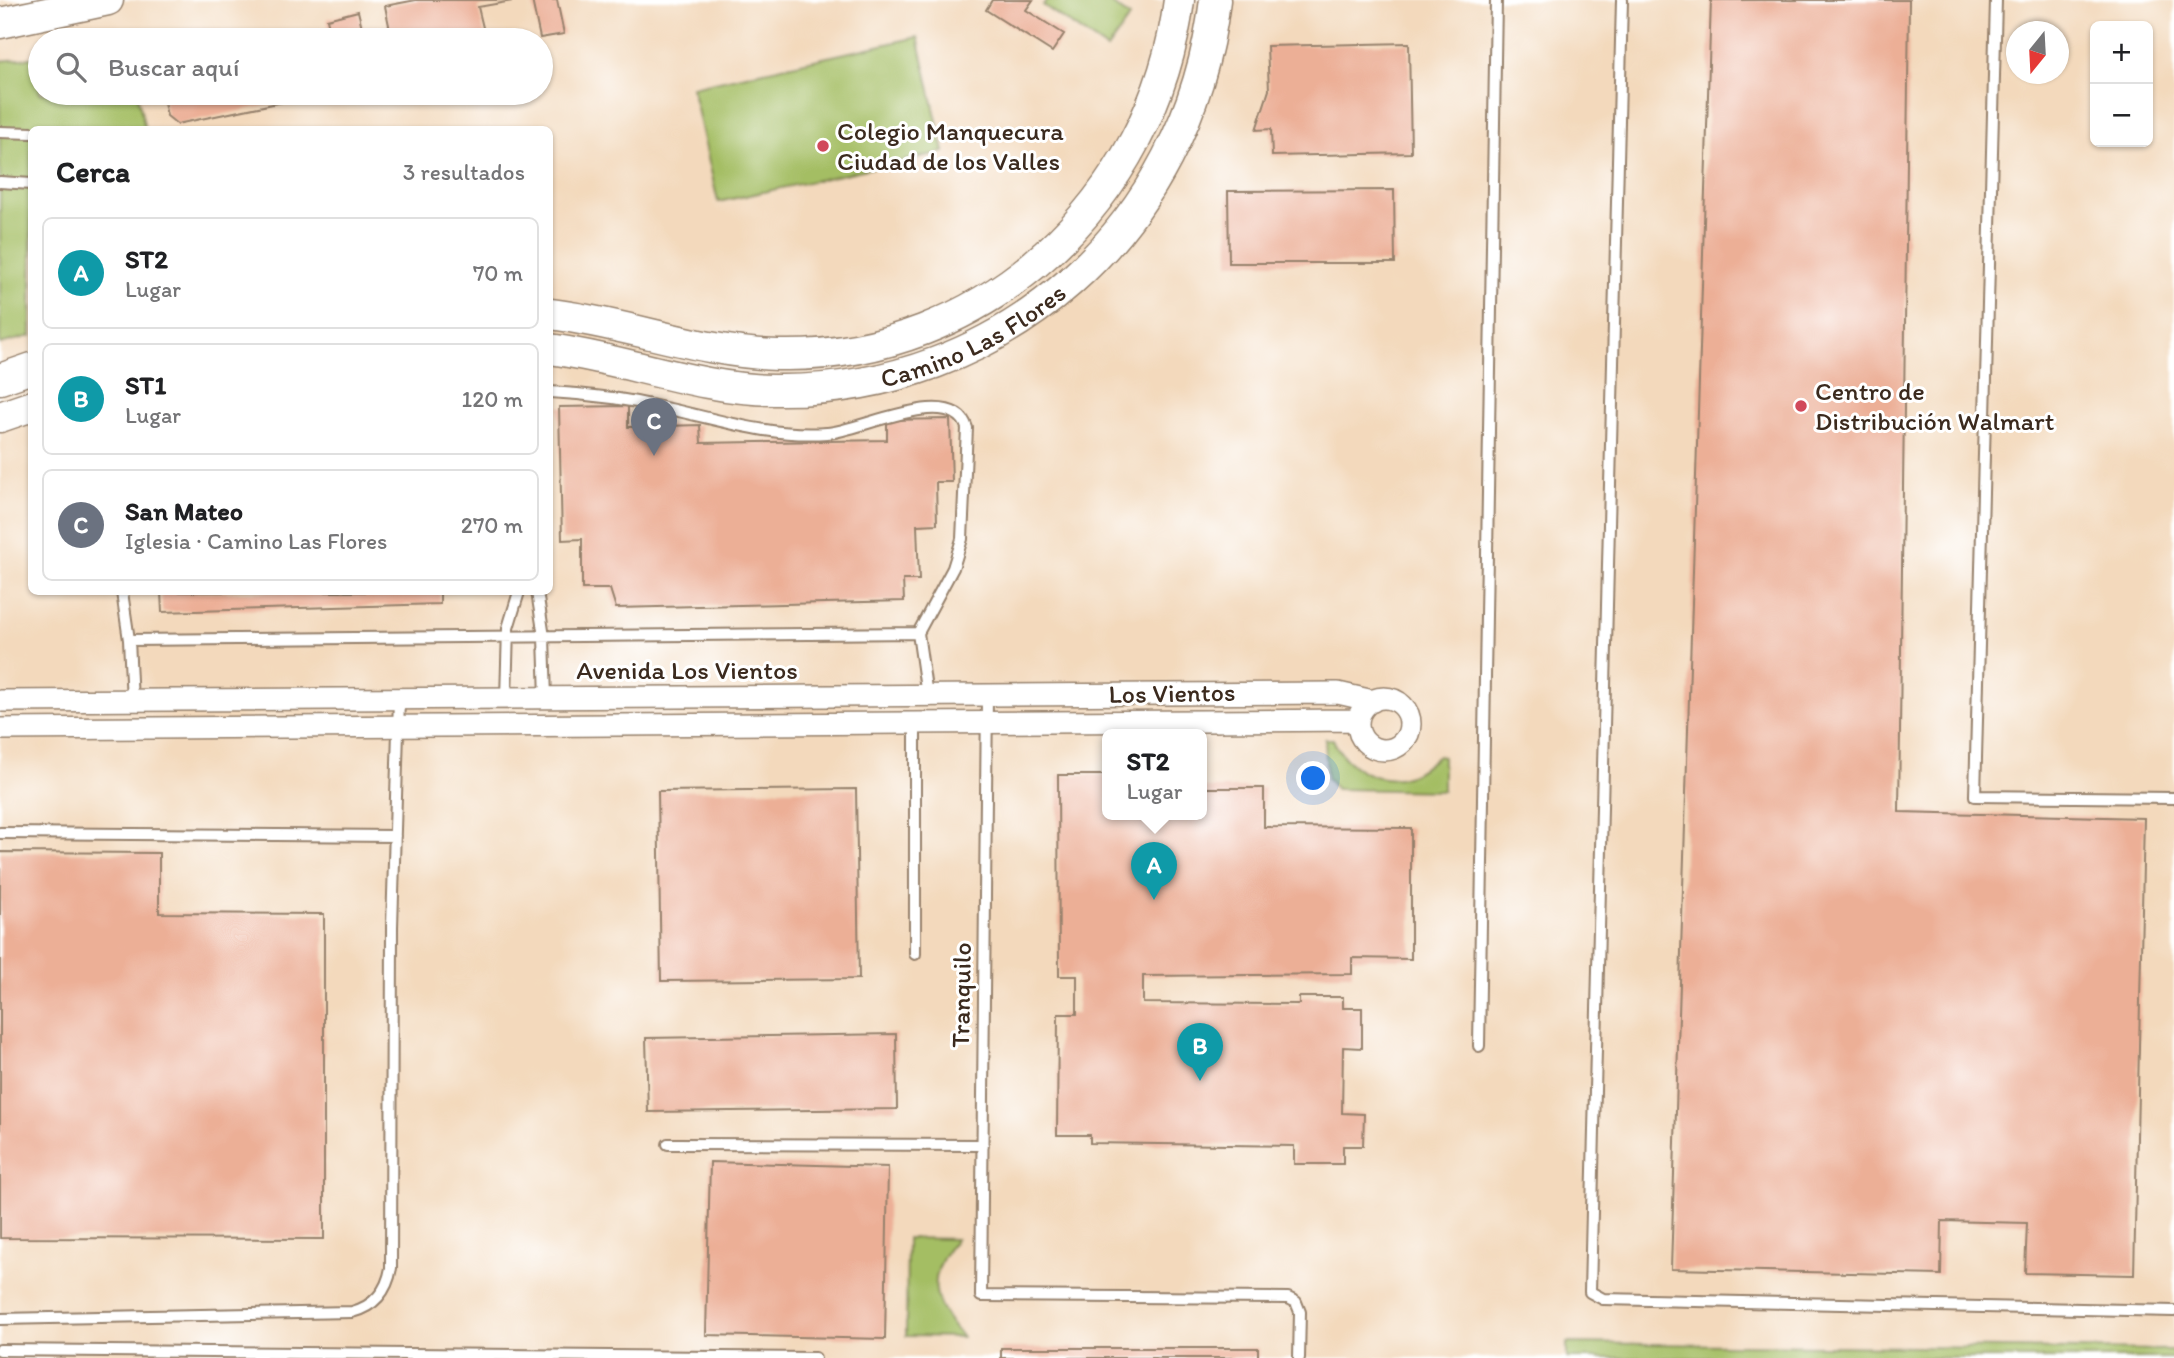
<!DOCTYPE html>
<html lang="es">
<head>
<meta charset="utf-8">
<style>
  body { margin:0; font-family:Itim,sans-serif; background:#f2f2f2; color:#202124 }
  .controls { position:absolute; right:21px; top:21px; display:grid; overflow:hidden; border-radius:10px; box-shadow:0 2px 5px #0004 }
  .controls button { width:63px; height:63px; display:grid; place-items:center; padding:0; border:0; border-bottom:2px solid #e0e0e0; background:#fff; color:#202124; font:35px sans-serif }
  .compass { position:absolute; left:2006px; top:21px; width:63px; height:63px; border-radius:50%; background:#fff; box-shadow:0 2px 5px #0004; rotate:198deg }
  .you { position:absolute; left:1314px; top:779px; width:24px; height:24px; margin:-18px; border:5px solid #fff; border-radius:50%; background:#1a73e8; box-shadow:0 0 0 10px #1a73e833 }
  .badge { display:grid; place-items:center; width:46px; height:46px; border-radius:50%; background:#d93025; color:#fff; font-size:23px; font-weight:700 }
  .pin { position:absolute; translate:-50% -58px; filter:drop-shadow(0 2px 4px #0008) }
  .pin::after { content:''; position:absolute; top:37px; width:24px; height:21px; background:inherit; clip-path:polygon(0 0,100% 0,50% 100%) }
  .popup { position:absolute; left:1102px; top:729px; width:105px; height:91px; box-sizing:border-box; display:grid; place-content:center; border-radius:10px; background:#fff; filter:drop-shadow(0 2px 5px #0005); font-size:23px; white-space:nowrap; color:#757577 }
  .popup b { font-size:26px; color:#202124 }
  .popup::after { content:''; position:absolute; left:50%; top:100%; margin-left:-14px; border:14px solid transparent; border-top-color:#fff }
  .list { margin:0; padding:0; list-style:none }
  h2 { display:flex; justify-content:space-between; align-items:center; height:91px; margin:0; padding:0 28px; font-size:30px }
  h2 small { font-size:23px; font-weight:400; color:#757577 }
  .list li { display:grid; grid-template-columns:46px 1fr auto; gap:21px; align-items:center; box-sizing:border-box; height:112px; margin:0 14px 14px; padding:0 14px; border:2px solid #e0e0e0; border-radius:10px }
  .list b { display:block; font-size:26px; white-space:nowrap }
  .list p { margin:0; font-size:23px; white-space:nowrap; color:#757577 }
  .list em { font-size:23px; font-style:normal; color:#757577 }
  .icon { flex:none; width:38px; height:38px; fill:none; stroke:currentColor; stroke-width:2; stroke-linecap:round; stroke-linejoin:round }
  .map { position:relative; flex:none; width:2174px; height:1358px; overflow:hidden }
  .search { position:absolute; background:#fff; box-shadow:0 2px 5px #0004; left:28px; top:28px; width:525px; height:77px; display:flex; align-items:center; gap:18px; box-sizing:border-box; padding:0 24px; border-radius:38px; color:#757577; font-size:26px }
  .panel { position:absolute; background:#fff; box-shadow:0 2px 5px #0004; left:28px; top:126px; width:525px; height:469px; border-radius:10px }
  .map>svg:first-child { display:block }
  .green { fill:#a4be63; stroke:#707440; stroke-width:2 }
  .building { fill:#ecaf96 }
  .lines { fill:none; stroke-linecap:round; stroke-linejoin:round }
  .lane-casing { stroke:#97826d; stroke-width:14 }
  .street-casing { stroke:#97826d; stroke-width:24 }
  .secondary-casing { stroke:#97826d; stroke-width:33 }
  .lane { stroke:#fff; stroke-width:10 }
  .street { stroke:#fff; stroke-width:21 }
  .secondary { stroke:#fff; stroke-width:30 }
  .poi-dot { fill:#d1495b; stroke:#fff; stroke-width:2.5 }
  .labels { text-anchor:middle; stroke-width:6; stroke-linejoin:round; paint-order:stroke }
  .poi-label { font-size:26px; fill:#3b2a1e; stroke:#fff; text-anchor:start }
  .street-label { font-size:26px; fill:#3b2a1e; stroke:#fff }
</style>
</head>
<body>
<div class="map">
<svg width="2174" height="1358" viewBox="0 0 2174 1358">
  <rect width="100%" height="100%" fill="#fff"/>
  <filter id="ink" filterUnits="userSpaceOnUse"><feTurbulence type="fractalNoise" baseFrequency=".0143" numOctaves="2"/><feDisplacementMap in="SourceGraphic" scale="14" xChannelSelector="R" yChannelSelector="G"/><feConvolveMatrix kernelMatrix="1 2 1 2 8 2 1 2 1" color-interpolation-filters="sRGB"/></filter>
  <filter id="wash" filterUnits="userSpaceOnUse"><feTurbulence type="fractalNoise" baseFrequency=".00686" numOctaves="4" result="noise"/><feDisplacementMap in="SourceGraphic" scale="28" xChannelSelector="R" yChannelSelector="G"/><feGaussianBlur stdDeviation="1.57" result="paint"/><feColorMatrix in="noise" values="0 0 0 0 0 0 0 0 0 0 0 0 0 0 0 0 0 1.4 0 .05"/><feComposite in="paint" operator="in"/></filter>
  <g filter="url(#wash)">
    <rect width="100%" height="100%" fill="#f3d9bc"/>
    <path class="green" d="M1047,0H1106L1130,17L1107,49L1043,5Z
      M918,37L944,152L718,202L692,87Z
      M40,57V93H137L145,129L32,130L31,336L0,344V61Z
      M1325,739H1333C1345,768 1379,786 1410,775C1420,772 1430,762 1438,756L1443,757V791L1336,789L1327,778Z
      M907,1238L956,1239C925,1277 931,1302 962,1337L906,1336Z
      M1567,1343L2174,1350V1358H1567Z"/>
    <g id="blocks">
      <path class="building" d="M416,0H513V1L478,7L486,40H392L385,6Z
        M532,0H557L564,34L540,38Z
        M992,0H1033L1026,10L1064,34L1052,52L986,10Z
        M1711,0H1909L1899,812L2144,818L2134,1275L2025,1273L2027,1223L1942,1221L1941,1275L1671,1269Z
        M358,11L365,40H332L327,19Z
        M1409,43L1411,153L1272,156L1271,129L1256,130L1269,90L1267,46Z
        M162,93H321V94L177,124L167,116Z
        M1394,190L1395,263H1229L1228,191Z
        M628,406V427L700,425L701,443L887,440V420L950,419L952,482H936L937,524L917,525L919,580H903L904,601L616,608L610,589H582V539L562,540L559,407Z
        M161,592H440V604L162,612Z
        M1058,775H1107V814H1201V788H1264V827L1411,828V959L1352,958V974L1143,976V1003L1299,1004V997H1343V1008H1362V1048L1343,1047L1342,1113L1364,1114L1363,1146H1343V1164H1294V1146L1090,1143V1135H1057L1058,1014H1077V976H1059Z
        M856,789L859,979L661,981L658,791Z
        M0,852L159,853V913L324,914V1239L0,1238Z
        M896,1034L897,1109L648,1112L646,1038Z
        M710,1162L888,1167L885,1339L706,1335Z
        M1001,1348H1258V1358H1001Z"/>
    </g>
  </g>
  <g filter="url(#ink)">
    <use href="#blocks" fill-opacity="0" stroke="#97826d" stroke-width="2"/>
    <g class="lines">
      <g class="lane-casing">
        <path id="lane" d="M1622,0L1590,1292L1603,1299L2174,1311
          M1996,0L1975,796L2174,798
          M0,132L32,133
          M0,182L32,184
          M122,592L129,640L918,633L953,568L962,539L967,428C953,383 860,431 827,433C769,437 721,420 665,408C627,399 588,394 550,392
          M537,592L544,637L546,698
          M918,633L927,696
          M129,640L132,701
          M987,696L981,1296L1288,1298L1296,1302L1300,1312L1299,1358
          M506,699L508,628L519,592
          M915,723V954
          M0,833L395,836
          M1479,1046L1496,0
          M668,1144L983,1145
          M0,1319L352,1312C375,1306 387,1291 391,1268L392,927L399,699
          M0,1350L815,1358"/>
      </g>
      <g class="street-casing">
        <path id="street" d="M1358 724a26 26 0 1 1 52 0a26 26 0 1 1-52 0Z
          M0,701L1338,693L1373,701
          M0,729L1358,720"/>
      </g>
      <g class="secondary-casing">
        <g id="secondary">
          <path d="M0,23L108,0"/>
          <path d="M550,314C627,323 700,353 778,355C983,360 1155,199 1179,0"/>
          <path id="s1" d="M550,349C625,359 697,389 774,390C1002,394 1189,227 1215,0"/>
          <path d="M0,379L32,368"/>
          <path d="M0,417L32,406"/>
        </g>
      </g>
      <use href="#lane" class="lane"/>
      <use href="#street" class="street"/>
      <use href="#secondary" class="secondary"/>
    </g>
  </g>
  <g class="poi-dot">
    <circle cx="823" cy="146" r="7"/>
    <circle cx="1801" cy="406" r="7"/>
  </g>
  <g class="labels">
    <g class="poi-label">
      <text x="837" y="140">Colegio Manquecura<tspan x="837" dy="30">Ciudad de los Valles</tspan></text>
      <text x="1815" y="400">Centro de<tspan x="1815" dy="30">Distribución Walmart</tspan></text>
    </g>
    <g class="street-label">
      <text dy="9" stroke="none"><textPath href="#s1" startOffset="438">Camino Las Flores</textPath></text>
      <text x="687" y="679">Avenida Los Vientos</text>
      <text transform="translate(1172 693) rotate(-1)" y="9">Los Vientos</text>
      <text transform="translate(961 995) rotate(-89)" y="9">Tranquilo</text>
    </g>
  </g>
</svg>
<div class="controls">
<button>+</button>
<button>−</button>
</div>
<svg class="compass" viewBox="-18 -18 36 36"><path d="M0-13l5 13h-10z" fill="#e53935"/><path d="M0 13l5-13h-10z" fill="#757577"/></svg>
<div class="you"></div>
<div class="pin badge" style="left:1154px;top:900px;background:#0f9aa8">A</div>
<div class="popup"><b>ST2</b>Lugar</div>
<div class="pin badge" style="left:1200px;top:1081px;background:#0f9aa8">B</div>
<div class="pin badge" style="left:654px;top:456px;background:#6b7280">C</div>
<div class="search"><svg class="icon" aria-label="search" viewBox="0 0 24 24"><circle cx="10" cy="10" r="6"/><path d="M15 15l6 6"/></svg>Buscar aquí</div>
<section class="panel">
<h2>Cerca<small>3 resultados</small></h2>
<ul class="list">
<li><span class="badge" style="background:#0f9aa8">A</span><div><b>ST2</b><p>Lugar</p></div><em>70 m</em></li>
<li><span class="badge" style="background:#0f9aa8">B</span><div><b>ST1</b><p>Lugar</p></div><em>120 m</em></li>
<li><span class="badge" style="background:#6b7280">C</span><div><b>San Mateo</b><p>Iglesia · Camino Las Flores</p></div><em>270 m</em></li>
</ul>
</section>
</div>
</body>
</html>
